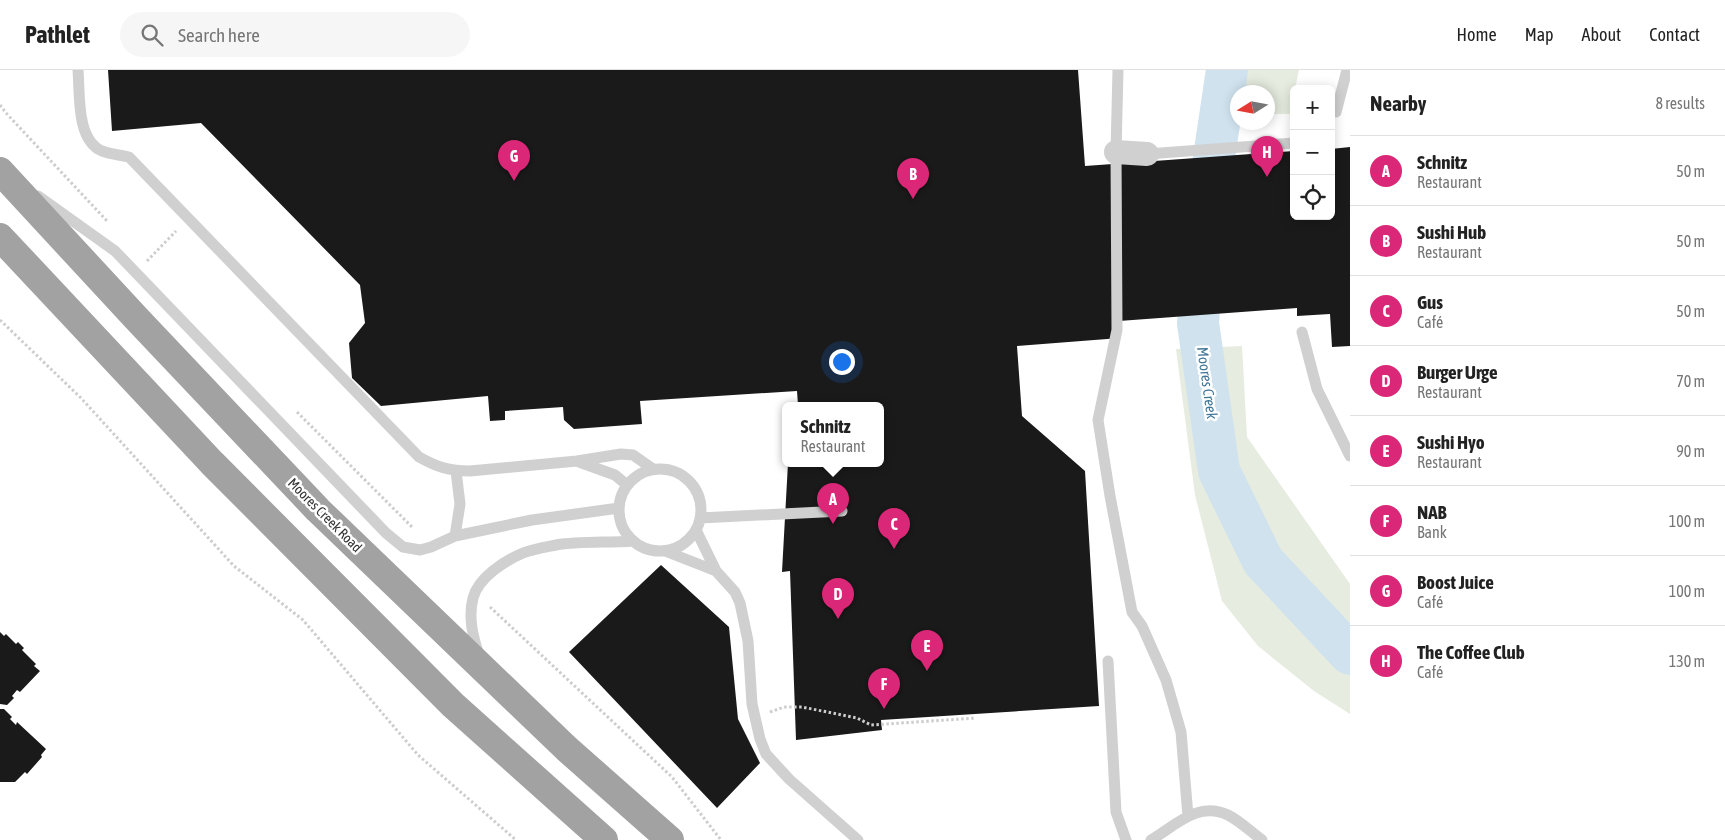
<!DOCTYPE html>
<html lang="en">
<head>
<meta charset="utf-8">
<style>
  body { margin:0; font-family:"Asap Condensed",sans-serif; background:#f6f6f6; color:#222 }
  .controls { position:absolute; right:15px; top:15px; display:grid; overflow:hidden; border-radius:8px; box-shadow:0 2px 12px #0003 }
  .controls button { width:45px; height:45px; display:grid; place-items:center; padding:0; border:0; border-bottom:1px solid #e0e0e0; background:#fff; color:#222; font:25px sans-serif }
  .compass { position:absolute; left:1230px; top:15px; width:45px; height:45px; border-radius:50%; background:#fff; box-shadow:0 2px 12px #0003; rotate:259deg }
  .you { position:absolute; left:841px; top:291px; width:18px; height:18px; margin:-12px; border:4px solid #fff; border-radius:50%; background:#1a73e8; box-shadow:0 0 0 8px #1a73e833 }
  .badge { display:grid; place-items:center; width:32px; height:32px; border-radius:50%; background:#db2777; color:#fff; font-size:16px; font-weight:700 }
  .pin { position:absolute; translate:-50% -41px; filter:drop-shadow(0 1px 2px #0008) }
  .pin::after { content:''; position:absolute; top:26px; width:18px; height:15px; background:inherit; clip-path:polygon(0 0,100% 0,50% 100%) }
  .popup { position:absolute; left:782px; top:332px; width:102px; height:65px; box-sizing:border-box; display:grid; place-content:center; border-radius:8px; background:#fff; filter:drop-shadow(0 1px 4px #0005); font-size:16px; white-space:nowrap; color:#767676 }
  .popup b { font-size:19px; color:#222 }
  .popup::after { content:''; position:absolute; left:50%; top:100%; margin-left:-10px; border:10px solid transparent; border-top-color:#fff }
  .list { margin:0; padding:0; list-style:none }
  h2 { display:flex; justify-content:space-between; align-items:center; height:65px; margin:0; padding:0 20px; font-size:21px }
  h2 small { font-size:16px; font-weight:400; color:#767676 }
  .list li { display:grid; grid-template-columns:32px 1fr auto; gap:15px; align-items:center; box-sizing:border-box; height:70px; padding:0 20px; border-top:1px solid #e0e0e0 }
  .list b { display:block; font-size:19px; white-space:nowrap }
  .list p { margin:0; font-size:16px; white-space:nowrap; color:#767676 }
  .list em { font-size:16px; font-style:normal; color:#767676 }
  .icon { flex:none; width:28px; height:28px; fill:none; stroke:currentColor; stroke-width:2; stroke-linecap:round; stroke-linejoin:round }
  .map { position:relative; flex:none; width:1350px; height:770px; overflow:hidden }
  header { display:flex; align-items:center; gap:30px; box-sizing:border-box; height:70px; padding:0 25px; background:#fff; border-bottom:1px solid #e0e0e0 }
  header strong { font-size:24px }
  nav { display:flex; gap:28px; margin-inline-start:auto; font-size:18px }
  .search { width:350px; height:45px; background:#f6f6f6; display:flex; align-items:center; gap:12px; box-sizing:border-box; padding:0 18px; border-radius:28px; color:#767676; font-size:19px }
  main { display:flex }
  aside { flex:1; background:#fff }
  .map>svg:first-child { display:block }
  .green { fill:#e6ecdf }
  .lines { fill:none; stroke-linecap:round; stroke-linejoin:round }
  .river { stroke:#cfe2ee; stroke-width:42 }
  .building { fill:#1a1a1a }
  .path { stroke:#cdcdcd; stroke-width:3; stroke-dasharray:2.5 2.5; stroke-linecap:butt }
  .service { stroke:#d0d0d0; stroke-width:11 }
  .minor { stroke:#d0d0d0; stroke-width:24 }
  .trunk { stroke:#a2a2a2; stroke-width:28 }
  .labels { text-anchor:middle; stroke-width:5; stroke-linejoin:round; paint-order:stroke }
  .street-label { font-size:14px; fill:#333; stroke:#fff }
  .water-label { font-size:15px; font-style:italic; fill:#3f7597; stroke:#fff }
</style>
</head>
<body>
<header>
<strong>Pathlet</strong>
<div class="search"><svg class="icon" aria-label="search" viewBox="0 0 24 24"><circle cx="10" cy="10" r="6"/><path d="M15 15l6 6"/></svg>Search here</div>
<nav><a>Home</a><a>Map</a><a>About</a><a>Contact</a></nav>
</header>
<main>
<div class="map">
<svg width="1350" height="770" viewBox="0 0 1350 770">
  <rect width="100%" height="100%" fill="#fff"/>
  <path class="green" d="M1219,0H1299L1295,19H1294L1290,44H1268V22H1238L1237,45L1219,46Z
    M1242,276L1247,367L1350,514V644L1314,621L1258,576L1222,531L1195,425L1176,279Z"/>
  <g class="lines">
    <path class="river" d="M1227,0L1205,148L1198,253L1219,401L1263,491L1350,584"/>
  </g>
  <path class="building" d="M108,0H1078L1085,96L1294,81V146H1331V79L1350,77V276L1332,277L1330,244L1297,246V238L1119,251L1120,268L1017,276L1022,346L1085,401L1099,636L881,650L882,660L796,670L790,501L782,502L788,393H880V335H798L797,321L640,331L642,354L574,359L564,350L563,337L505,341V350L490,351L488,326L381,336L352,308L349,273L365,253L360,215L201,53L112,61Z
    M661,495L729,557L738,649L760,693L717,738L569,582Z
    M0,562L4,566L6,564L16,574L18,572L24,578L22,580L36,594L34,596L40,601L20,622L17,620L12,626L14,628L7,635L0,634Z
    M0,639H4L12,647L10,649L16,655L17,652L46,679L41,685L42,687L27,704L25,702L15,712H0Z"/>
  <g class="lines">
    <path class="path" d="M0,35L6,43L108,152
      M147,191L176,161
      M0,250L81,328L234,496L303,550L418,685L516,770
      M297,342L412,457
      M490,537L672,707L721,770
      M770,642L784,637H802L857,648L871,655L976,648"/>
    <path class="service" d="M78,0C80,24 76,70 102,81C110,84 120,85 129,87L419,387C437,397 449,401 470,401L577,391L621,384L633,385L653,399
      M1118,0L1116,82L1117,260L1098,350L1110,426L1132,542L1142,556L1166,610L1181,662L1188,746
      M1336,42L1347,0
      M1147,84L1294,73
      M38,126L115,181L386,463L403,477L420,480L431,477L455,466L532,450L619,438
      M1302,262L1317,319L1350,386
      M579,392L615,405L627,415
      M619 440a41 41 0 1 1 82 0a41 41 0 1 1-82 0Z
      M700,448L842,441
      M696,460L716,501L735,522L740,533L748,571L752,634L760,669L766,684L789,709L858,770
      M455,466L460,434L456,401
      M665,481L716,501
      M479,585C473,567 468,548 473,528C478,508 504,491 523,483C533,479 546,477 556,475C581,471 608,473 633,471
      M1108,591L1116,742L1126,770
      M1151,770C1176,755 1198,731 1228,745C1240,751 1251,762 1262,770"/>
    <path class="minor" d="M1116,82L1147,84"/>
    <path class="trunk" d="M0,101L137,249L318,440L567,679L670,770
      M0,167L212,393L453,635L604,770"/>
  </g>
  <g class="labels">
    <g class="street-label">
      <text transform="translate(325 445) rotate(45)" y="5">Moores Creek Road</text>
    </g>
    <g class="water-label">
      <text transform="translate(1207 313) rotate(82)" y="5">Moores Creek</text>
    </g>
  </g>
</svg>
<div class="controls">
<button>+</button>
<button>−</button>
<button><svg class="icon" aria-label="locate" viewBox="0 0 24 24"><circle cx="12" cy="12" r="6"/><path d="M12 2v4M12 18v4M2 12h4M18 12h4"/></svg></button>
</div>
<svg class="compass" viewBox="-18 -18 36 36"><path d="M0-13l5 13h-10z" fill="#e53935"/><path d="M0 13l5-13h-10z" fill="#767676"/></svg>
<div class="you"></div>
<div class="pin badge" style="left:833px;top:454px">A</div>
<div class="popup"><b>Schnitz</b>Restaurant</div>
<div class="pin badge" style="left:913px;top:129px">B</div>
<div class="pin badge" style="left:894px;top:479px">C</div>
<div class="pin badge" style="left:838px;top:549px">D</div>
<div class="pin badge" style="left:927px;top:601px">E</div>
<div class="pin badge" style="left:884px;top:639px">F</div>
<div class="pin badge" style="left:514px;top:111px">G</div>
<div class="pin badge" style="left:1267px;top:107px">H</div>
</div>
<aside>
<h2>Nearby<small>8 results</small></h2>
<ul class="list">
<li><span class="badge">A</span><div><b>Schnitz</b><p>Restaurant</p></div><em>50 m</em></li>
<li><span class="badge">B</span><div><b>Sushi Hub</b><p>Restaurant</p></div><em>50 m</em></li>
<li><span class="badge">C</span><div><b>Gus</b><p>Café</p></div><em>50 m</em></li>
<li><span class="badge">D</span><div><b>Burger Urge</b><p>Restaurant</p></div><em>70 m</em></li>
<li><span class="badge">E</span><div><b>Sushi Hyo</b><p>Restaurant</p></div><em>90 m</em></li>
<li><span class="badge">F</span><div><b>NAB</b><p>Bank</p></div><em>100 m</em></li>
<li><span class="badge">G</span><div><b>Boost Juice</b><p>Café</p></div><em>100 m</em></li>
<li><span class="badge">H</span><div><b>The Coffee Club</b><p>Café</p></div><em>130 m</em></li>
</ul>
</aside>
</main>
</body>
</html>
